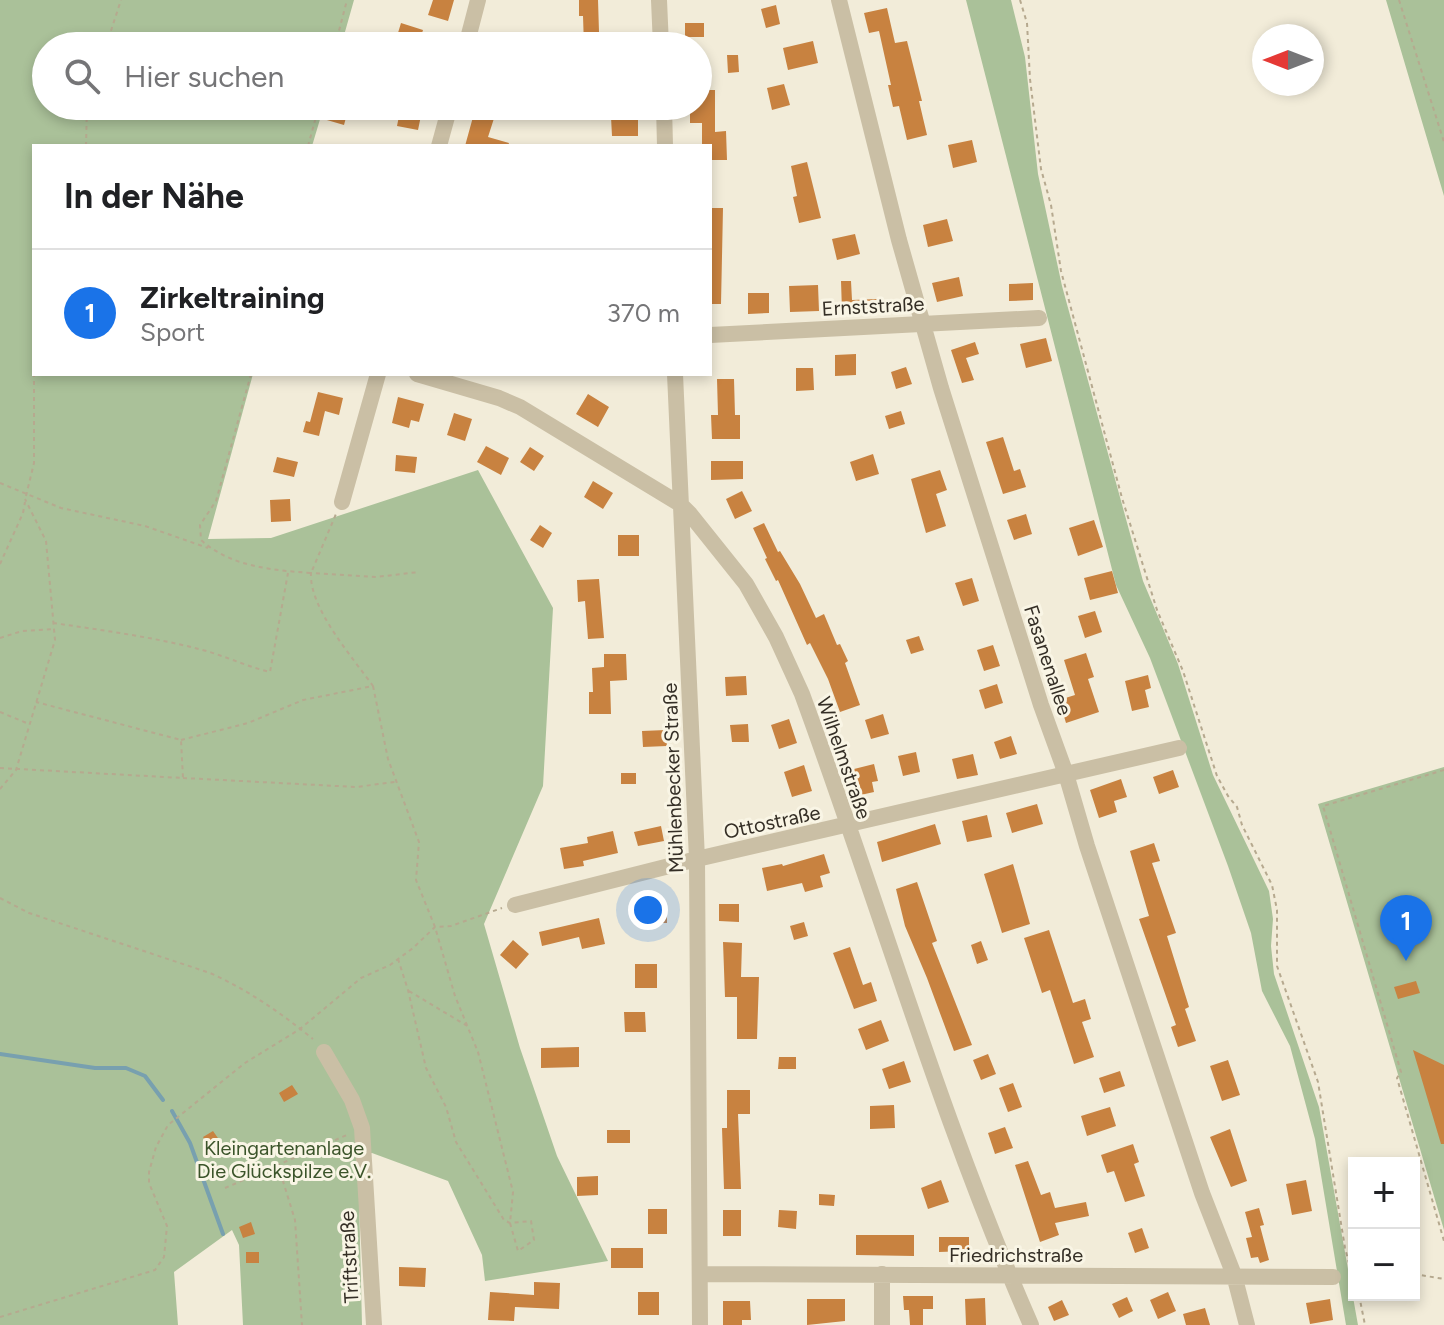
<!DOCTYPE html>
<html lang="de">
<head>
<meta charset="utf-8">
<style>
  body { margin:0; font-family:Figtree,sans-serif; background:#f6f6f6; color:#202124 }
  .controls { position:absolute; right:24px; bottom:24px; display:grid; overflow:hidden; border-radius:0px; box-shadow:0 4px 12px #0003 }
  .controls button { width:72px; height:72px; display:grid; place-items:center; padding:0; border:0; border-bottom:2px solid #e0e0e0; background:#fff; color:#202124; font:40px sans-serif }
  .compass { position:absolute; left:1252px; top:24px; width:72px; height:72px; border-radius:50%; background:#fff; box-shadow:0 4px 12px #0003; rotate:270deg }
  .you { position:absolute; left:648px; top:910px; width:28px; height:28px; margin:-20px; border:6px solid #fff; border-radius:50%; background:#1a73e8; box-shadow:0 0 0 12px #1a73e833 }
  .badge { display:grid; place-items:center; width:52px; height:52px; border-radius:50%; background:#1a73e8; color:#fff; font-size:26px; font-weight:700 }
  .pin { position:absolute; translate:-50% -66px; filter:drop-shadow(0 2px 4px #0008) }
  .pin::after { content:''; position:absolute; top:42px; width:28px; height:24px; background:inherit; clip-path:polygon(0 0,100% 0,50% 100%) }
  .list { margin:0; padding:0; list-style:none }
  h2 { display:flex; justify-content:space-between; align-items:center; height:104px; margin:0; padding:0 32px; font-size:34px }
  h2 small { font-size:26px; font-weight:400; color:#757577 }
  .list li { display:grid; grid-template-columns:52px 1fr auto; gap:24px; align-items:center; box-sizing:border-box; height:128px; padding:0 32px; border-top:2px solid #e0e0e0 }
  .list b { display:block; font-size:30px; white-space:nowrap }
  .list p { margin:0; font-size:26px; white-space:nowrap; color:#757577 }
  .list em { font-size:26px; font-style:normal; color:#757577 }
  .icon { flex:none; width:44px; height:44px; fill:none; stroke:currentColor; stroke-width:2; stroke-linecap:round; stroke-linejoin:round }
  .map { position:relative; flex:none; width:1444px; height:1325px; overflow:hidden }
  .search { position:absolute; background:#fff; box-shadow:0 4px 12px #0003; left:32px; top:32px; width:680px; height:88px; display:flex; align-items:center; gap:20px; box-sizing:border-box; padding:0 28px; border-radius:44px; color:#757577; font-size:30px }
  .panel { position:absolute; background:#fff; box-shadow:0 4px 12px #0003; left:32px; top:144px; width:680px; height:232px; border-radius:0px }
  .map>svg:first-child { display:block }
  .green { fill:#aac199 }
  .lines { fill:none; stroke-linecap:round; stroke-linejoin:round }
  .stream { stroke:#78a0af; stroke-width:4 }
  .building { fill:#c88240 }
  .path { stroke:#b6a98f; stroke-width:2; stroke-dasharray:4 4; stroke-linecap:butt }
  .minor { stroke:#cabfa5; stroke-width:16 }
  .labels { text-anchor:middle; stroke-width:6; stroke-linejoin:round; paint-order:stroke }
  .street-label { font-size:20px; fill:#352f26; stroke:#f9f5e5 }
  .park-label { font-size:20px; fill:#3b542a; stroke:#f9f5e5 }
</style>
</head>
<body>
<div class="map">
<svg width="1444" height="1325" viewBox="0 0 1444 1325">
  <rect width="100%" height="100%" fill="#f2ecd9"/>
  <path class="green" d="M0,0H354L341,46H46V106H324L312,146H34V374H253L208,539L271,538L478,470L553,608L543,786L484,924L520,1048L557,1156L608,1261L485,1281L482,1255L448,1181L372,1153L358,1156L362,1325H243L239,1245L232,1230L174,1272L178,1325H0Z
    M966,0H1011L1025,57L1038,174L1062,286L1143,581L1178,664L1213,775L1269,891L1273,919L1271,946L1274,974L1319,1107L1358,1325H1346L1315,1139L1290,1046L1262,991L1251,933L1228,866L1150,658L1116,585Z
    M1386,0H1444V196Z
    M1444,767V1230L1318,804Z"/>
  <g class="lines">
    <path class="stream" d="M0,1054L95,1068H126L145,1076L163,1100
      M172,1111L190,1143L223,1234"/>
  </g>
  <path class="building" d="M433,0H454L448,21L428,15Z
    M579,0H598L599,32H602V46H584L583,16H579Z
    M776,5L780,24L766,28L761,9Z
    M887,8L895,43L907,41L922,101H919L927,135L907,140L899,106L893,107L888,85H891L879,31L869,33L864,13Z
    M401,23L423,30L418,46H394Z
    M685,23H704V37H685Z
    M813,41L818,63L788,70L783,48Z
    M727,55H738L739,72L728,73Z
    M784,84L790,105L772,110L767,88Z
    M698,90H715V132L726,131L727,160H710V146H702V123H690V106H698Z
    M324,106L348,110L344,125L320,118Z
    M401,106H423L418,130L397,126Z
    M476,106H498L488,137L509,143L508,146H465Z
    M611,117H638V136H612Z
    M972,140L977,162L953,168L948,145Z
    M807,162L821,218L799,223L793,197L797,196L791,166Z
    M710,208H723L721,304H710Z
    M947,219L953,241L928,247L923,225Z
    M855,234L860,254L837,260L832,239Z
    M959,277L963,296L937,302L932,283Z
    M841,281H851L852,300L877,299V310L842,311Z
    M1033,283V300L1009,301V284Z
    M818,285L819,311L790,312L789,286Z
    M748,293H769V313L748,314Z
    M1046,338L1052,361L1026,368L1020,344Z
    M975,342L979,354L966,358L974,380L962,383L951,350Z
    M856,354V375L835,376V355Z
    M906,367L912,384L896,389L891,372Z
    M796,368H813L814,390L796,391Z
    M717,379H734L735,415H740V439H712L711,415H718Z
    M318,392L343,398L339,415L325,411L319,436L303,432L306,421L310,422Z
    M588,394L609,407L598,427L576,414Z
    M398,397L424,404L419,422L411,420L409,428L392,423Z
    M901,411L905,424L889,429L885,416Z
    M454,413L472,419L465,441L447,435Z
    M1003,437L1014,471L1020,469L1026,487L1003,494L986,442Z
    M486,446L509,458L501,475L477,462Z
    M530,447L544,456L534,471L520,462Z
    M873,454L879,474L856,481L850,462Z
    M396,455L417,457L415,473L395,471Z
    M277,457L298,462L294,477L273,472Z
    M711,461H743V479L711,480Z
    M940,470L947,490L936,494L946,526L926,533L911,479Z
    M593,481L613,493L603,509L584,497Z
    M742,491L752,511L735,519L726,499Z
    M290,499L291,521L271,522L270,500Z
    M1026,514L1032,534L1014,540L1007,520Z
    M1094,520L1103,547L1078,556L1069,528Z
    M764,523L778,552L780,551L800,584L816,618L824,614L837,645L840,644L848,661L845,663L860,705L840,712L828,679L810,643L807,645L778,580L776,581L765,559L767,558L753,528Z
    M540,525L552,533L543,548L530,540Z
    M618,535H639V556H618Z
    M1112,571L1118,593L1090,600L1084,578Z
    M972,578L979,601L963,606L955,583Z
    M599,579L604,638L588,639L585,601L578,602L577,580Z
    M1095,611L1102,632L1085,638L1078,616Z
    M919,636L924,650L911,654L906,640Z
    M993,645L1000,666L984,671L977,650Z
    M1086,653L1094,677L1088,679L1099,712L1066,723L1059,700L1075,695L1064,660Z
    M604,654H626L627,680L610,681L611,714H589V692H593L592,668L604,667Z
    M1148,675L1151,688L1145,690L1149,707L1132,711L1125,681Z
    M746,676L747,695L726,696L725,677Z
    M997,684L1003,703L985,709L979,690Z
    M883,714L889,734L871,739L865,720Z
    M789,719L797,743L779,749L771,725Z
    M748,724L749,742H732L730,725Z
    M666,730L667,746L643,747L642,731Z
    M1011,736L1017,754L1000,759L994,742Z
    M916,752L920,772L903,776L898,756Z
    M973,754L978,775L957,779L952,759Z
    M874,764L878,781L872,782L874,792L856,796L850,770Z
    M804,765L812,791L792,797L784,772Z
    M1173,770L1179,787L1159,794L1153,777Z
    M621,773H636V784H621Z
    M1121,779L1127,797L1114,801L1117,812L1099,818L1090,790Z
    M1037,804L1043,824L1012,833L1006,813Z
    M987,815L992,837L967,842L962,821Z
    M935,824L941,844L882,862L877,842Z
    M661,826L664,841L638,846L634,832Z
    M613,831L618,853L583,861L584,866L564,869L560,848L588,843L587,837Z
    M1154,843L1160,861L1152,863L1176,933L1167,936L1189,1007L1185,1009L1196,1041L1178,1047L1171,1027L1176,1025L1139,919L1149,916L1130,851Z
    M824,854L830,873L820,876L823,887L805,892L802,883L767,891L762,868L782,864L783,866Z
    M1013,864L1030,924L1002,933L984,874Z
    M917,882L937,941L932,943L972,1045L954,1051L927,978L905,926L896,889Z
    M719,904H739V922L719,921Z
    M651,905H667V923H655Z
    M599,918L605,944L582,949L579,937L542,946L539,932Z
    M804,922L808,936L794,940L790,926Z
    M1049,930L1073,1003L1085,999L1091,1019L1082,1022L1094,1057L1074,1064L1050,990L1042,993L1024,938Z
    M513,940L529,954L516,969L500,955Z
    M981,941L988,960L977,964L971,945Z
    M723,942L742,943L741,977H759L757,1039H737V997H725Z
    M850,947L863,985L871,982L877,1001L854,1009L833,953Z
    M635,964H657V988H635Z
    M1416,981L1420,993L1398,999L1394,987Z
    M624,1012H645L646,1032H625Z
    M881,1020L889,1041L866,1050L858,1029Z
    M579,1047V1067L541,1068V1048Z
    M1413,1050L1444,1065V1144H1441Z
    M988,1054L996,1074L981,1080L973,1060Z
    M779,1057H796V1069H778Z
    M1228,1060L1240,1095L1222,1101L1210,1066Z
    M904,1061L911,1082L889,1089L882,1069Z
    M1120,1071L1125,1086L1104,1093L1099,1078Z
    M1013,1083L1022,1107L1008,1112L999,1088Z
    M292,1085L298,1094L284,1102L279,1093Z
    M727,1090H750V1114H738L741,1189H724L722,1128H727Z
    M894,1105L895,1128L870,1129V1106Z
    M1110,1107L1116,1126L1087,1136L1081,1116Z
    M1005,1127L1013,1148L995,1154L988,1133Z
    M1230,1129L1247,1181L1231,1187L1210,1137Z
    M607,1130H630V1143H607Z
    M213,1131L220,1141L210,1148L203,1137Z
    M1133,1144L1139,1162L1134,1164L1145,1196L1125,1202L1114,1171L1107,1173L1101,1155Z
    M1028,1161L1041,1195L1050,1192L1055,1208L1086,1202L1089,1216L1055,1223L1059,1235L1040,1242L1015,1165Z
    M598,1176V1195L577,1196V1177Z
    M941,1180L949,1202L928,1209L921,1188Z
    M1306,1180L1312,1211L1292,1215L1286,1184Z
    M819,1194L835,1195L834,1206L819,1205Z
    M1259,1208L1264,1225L1260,1226L1269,1260L1260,1263L1258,1257L1251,1258L1246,1238L1252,1237L1245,1212Z
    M648,1209H667V1234H648Z
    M723,1210H741V1236H723Z
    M779,1210L797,1211L796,1229L778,1227Z
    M251,1222L255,1234L243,1238L239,1227Z
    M1142,1228L1149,1248L1135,1253L1128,1233Z
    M856,1235H914V1256L856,1255Z
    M939,1237H969V1251L939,1252Z
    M611,1248H643V1268H611Z
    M246,1252H259V1263H246Z
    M399,1267L426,1268L425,1287L399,1286Z
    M534,1282L560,1283L559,1309L515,1307L514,1321L488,1320L490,1292L534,1295Z
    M638,1292H659V1315H638Z
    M1168,1292L1176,1311L1158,1319L1150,1300Z
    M903,1296H933V1309H923V1325H910L909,1310H904Z
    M1127,1297L1133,1311L1119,1318L1112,1304Z
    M985,1298L986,1325H966L965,1299Z
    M807,1299H845V1321L807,1325Z
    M1330,1299L1333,1320L1310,1324L1306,1303Z
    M1062,1300L1069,1315L1054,1321L1048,1307Z
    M723,1301H750L751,1320H742V1325H723Z
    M1205,1308L1210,1325H1186L1183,1314Z"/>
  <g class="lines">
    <path class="path" d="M1020,0L1027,23L1030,79L1041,169L1051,205L1061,271L1122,498L1157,610L1183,671L1217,776L1228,796L1237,807L1242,825L1272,885L1277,910V966L1318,1082L1345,1248L1354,1282
      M1399,0L1444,142
      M106,46L121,0
      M335,46L347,0
      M86,146L87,106
      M308,146L319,106
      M251,374L216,501L200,525L201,540C231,567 272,570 311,573L336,514
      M0,483L61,508L145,526L208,548
      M26,496L34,463V372
      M0,564L23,513L25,502
      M53,623C102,630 152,637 199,649C223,655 245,666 270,672L288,573
      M0,638L22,631L53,629
      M373,686L388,759L419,842L416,880L435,927L455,996L478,1052L513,1192L510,1223L518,1251L534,1240L531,1221L510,1223L504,1220L456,1142L446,1107L426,1068L408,990L398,959
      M0,712L29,724
      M181,740L248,723L303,700L373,686C353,658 309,608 311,573L376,577L419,572
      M0,768L183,778L181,740L36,702
      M1444,770L1323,806L1401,1072L1397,1078L1444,1241
      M183,778L356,787L395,782
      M0,789L16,770L55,640L46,541L25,499
      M0,898L29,913L210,973C248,990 281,1013 313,1039
      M409,991L469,1027
      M278,1165L295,1220L302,1325
      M225,1188L349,1134
      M1414,1274L1444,1279
      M1359,1295L1365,1325
      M0,1317L155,1270L164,1257L167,1226L149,1183V1172L156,1147L168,1125L245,1063L300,1029L361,978L390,965L413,948L435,927L451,926L502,908"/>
    <path class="minor" d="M659,0L661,46
      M839,0L899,240L941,388L1041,705L1066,774L1087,846L1202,1193L1234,1275L1247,1325
      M466,46L478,0
      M664,106L665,146
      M439,146L450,106
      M710,335L1039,318
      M417,374L499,398L520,407L680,504L690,514L746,584L776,637L802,694C879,904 941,1120 1031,1325
      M675,374L697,859L700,1325
      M342,502L378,374
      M515,905L697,859L1179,748
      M324,1052L352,1100L362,1128L374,1325
      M700,1274L1333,1277
      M882,1274V1325"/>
  </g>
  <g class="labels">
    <g class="street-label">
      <text transform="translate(873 306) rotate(-3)" y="7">Ernststraße</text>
      <text transform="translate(1048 660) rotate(72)" y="7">Fasanenallee</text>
      <text transform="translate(844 758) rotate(71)" y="7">Wilhelmstraße</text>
      <text transform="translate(673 778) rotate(-92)" y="7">Mühlenbecker Straße</text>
      <text transform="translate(772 822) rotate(-12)" y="7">Ottostraße</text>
      <text x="1016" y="1262">Friedrichstraße</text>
      <text transform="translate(349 1257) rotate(-93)" y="7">Triftstraße</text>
    </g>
    <g class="park-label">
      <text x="284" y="1155">Kleingartenanlage<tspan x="284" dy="23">Die Glückspilze e.V.</tspan></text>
    </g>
  </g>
</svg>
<div class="controls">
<button>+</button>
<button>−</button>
</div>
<svg class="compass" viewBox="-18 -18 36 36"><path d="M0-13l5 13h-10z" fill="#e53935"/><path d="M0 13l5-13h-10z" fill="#757577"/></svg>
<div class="you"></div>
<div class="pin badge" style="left:1406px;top:961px">1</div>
<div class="search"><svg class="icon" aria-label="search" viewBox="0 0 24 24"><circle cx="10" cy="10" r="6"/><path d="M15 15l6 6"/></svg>Hier suchen</div>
<section class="panel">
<h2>In der Nähe<small></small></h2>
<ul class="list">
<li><span class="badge">1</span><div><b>Zirkeltraining</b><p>Sport</p></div><em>370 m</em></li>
</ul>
</section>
</div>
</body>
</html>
